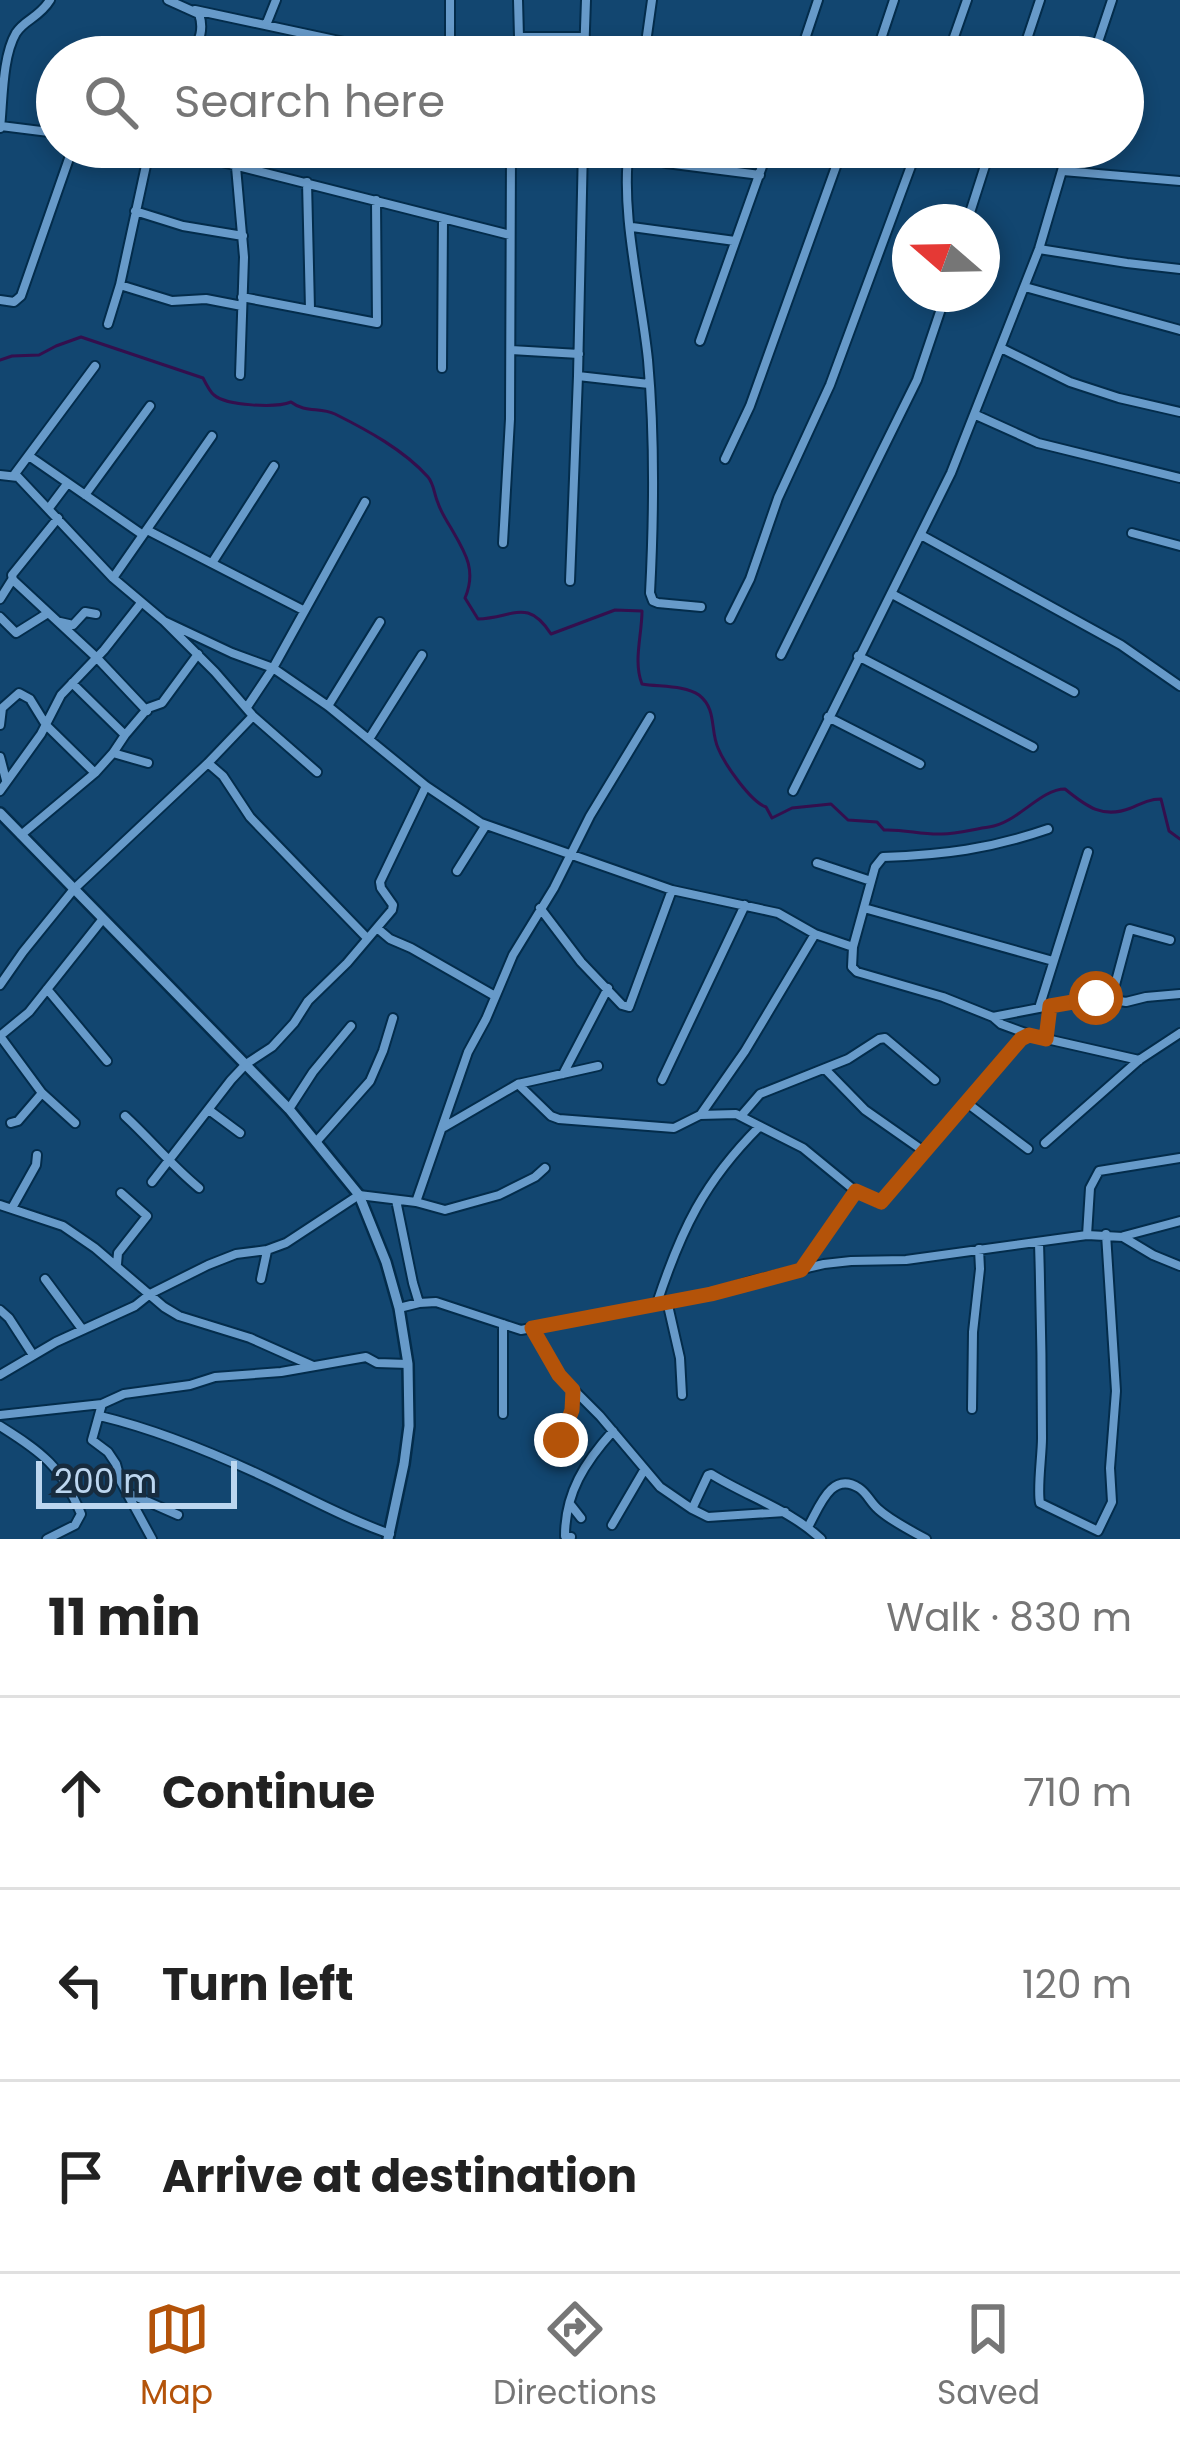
<!DOCTYPE html>
<html lang="en">
<head>
<meta charset="utf-8">
<style>
  body { margin:0; font-family:Poppins,sans-serif; background:#f2f2f2; color:#222 }
  .compass { position:absolute; left:892px; top:204px; width:108px; height:108px; border-radius:50%; background:#fff; box-shadow:0 6px 18px #0003; rotate:290deg }
  .scale { position:absolute; left:36px; bottom:30px; width:201px; box-sizing:border-box; padding-left:12px; border:6px solid #bcd6ef; border-top:0; font-size:33px; line-height:42px; white-space:nowrap; color:#bcd6ef; -webkit-text-stroke:9px #172c3f; paint-order:stroke }
  .stop { position:absolute; width:36px; height:36px; margin:-27px; border:9px solid #b45309; border-radius:50%; background:#fff }
  .stop.end { background:#b45309; border-color:#fff; box-shadow:0 3px 12px #0008 }
  .list { margin:0; padding:0; list-style:none }
  h2 { display:flex; justify-content:space-between; align-items:center; height:156px; margin:0; padding:0 48px; font-size:51px }
  h2 small { font-size:39px; font-weight:400; color:#767676 }
  .list li { display:grid; grid-template-columns:78px 1fr auto; gap:36px; align-items:center; box-sizing:border-box; height:192px; padding:0 48px; border-top:3px solid #e0e0e0 }
  .list b { display:block; font-size:45px; white-space:nowrap }
  .list em { font-size:39px; font-style:normal; color:#767676 }
  .icon { flex:none; width:66px; height:66px; fill:none; stroke:currentColor; stroke-width:2; stroke-linecap:round; stroke-linejoin:round }
  .map { position:relative; flex:none; width:1180px; height:1539px; overflow:hidden }
  .search { position:absolute; background:#fff; box-shadow:0 6px 18px #0003; left:36px; right:36px; top:36px; height:132px; display:flex; align-items:center; gap:30px; box-sizing:border-box; padding:0 42px; border-radius:66px; color:#767676; font-size:45px }
  .sheet { height:732px; background:#fff }
  nav { display:flex; justify-content:space-around; align-items:center; box-sizing:border-box; height:168px; border-top:3px solid #e0e0e0; background:#fff; font-size:33px; color:#767676 }
  nav a { display:grid; justify-items:center; gap:6px }
  nav .on { color:#b45309 }
  .map>svg:first-child { display:block }
  .lines { fill:none; stroke-linecap:round; stroke-linejoin:round }
  .stream { stroke:#340f4d; stroke-width:3 }
  .minor-casing { stroke:#032c4b; stroke-width:12 }
  .tertiary-casing { stroke:#032c4b; stroke-width:14 }
  .minor { stroke:#679ac9; stroke-width:8 }
  .tertiary { stroke:#679ac9; stroke-width:9 }
  .route { stroke:#b45309; stroke-width:15 }
</style>
</head>
<body>
<div class="map">
<svg width="1180" height="1539" viewBox="0 0 1180 1539">
  <rect width="100%" height="100%" fill="#124670"/>
  <g class="lines">
    <path class="stream" d="M0,360L12,356L39,355L56,346L81,337L203,378C205,382 210,392 214,395C227,406 276,408 291,402C305,413 320,407 335,414C367,430 404,450 428,477C434,484 434,494 438,503C441,512 446,520 451,528C465,552 477,570 465,598L478,619C513,618 527,597 551,634L615,610L642,611C642,635 633,661 642,684C659,687 685,685 699,695C717,709 710,730 718,748C725,765 751,802 766,807L772,818L792,808L831,804L848,820L877,822L884,830C904,829 922,835 942,834C957,834 974,829 989,827C1018,823 1040,789 1065,789C1087,807 1103,819 1131,808C1142,803 1150,799 1161,799L1169,831L1180,839"/>
    <g class="minor-casing">
      <path id="minor" d="M168,0L199,14C205,31 198,42 191,57
        M195,10L386,51L439,57
        M266,25L276,0
        M519,37H585
        M450,57V0
        M515,57L519,37L518,0
        M584,57L586,0
        M644,57L652,0
        M799,57L818,0
        M875,57L894,0
        M947,57L967,0
        M1021,57L1040,0
        M1093,57L1112,0
        M1,126L57,133
        M0,128C3,101 2,57 16,33C25,19 39,18 50,0
        M163,147L510,235
        M478,147L511,154
        M521,147L583,153
        M629,147C620,214 641,292 648,360C655,437 654,516 650,593L653,601L658,603L701,607
        M628,155L666,163L760,175
        M236,167L244,257L240,375
        M1063,171L1180,181
        M307,182L310,309
        M135,211L183,226L243,236
        M967,222L991,147
        M632,227L735,241
        M1039,249L1127,263L1180,269
        M120,285L172,301L206,299L242,306
        M1025,287L1180,330
        M242,297L377,323L376,200
        M0,300L14,302L21,296L73,147
        M108,324L120,285L150,147
        M700,341L769,147
        M1001,348L1070,382L1119,398L1180,412
        M511,350L579,354
        M442,368L443,218
        M578,376L649,384
        M976,415L1038,443L1180,478
        M29,456L143,535
        M725,459L750,406L843,147
        M0,475L18,477L113,578L164,621L215,672L253,716L317,772
        M14,475L95,366
        M85,495L150,406
        M49,508L67,484
        M58,518L12,575L13,580L97,658L147,711
        M147,530L303,610
        M1132,533L1180,546
        M921,535L1121,645L1180,686
        M503,543L510,419L511,147
        M212,563L274,466
        M113,578L212,436
        M570,581L578,376L583,147
        M892,594L1074,692
        M0,599L12,580
        M0,617L16,633L48,613
        M730,619L750,579L778,498L830,385L918,147
        M164,621L232,653L273,668L328,706L426,786L481,823L672,890L778,913L815,934L853,947L852,967L857,972L943,997L993,1017L1096,997L1126,1002L1146,997L1180,994
        M60,622L73,625L85,612L96,614
        M781,655L917,380L946,294
        M858,656L1033,747
        M72,683L125,735L113,753
        M328,706L380,622
        M247,707L273,668L365,502
        M828,717L920,764
        M0,725L2,708L19,693L30,699L46,725L95,773
        M125,735L148,708L162,703L198,654
        M369,739L422,655
        M0,757L6,780
        M208,763L223,776L250,817L367,938
        M0,791L41,734L61,695L104,650L141,603
        M793,791L951,473L1039,249L1069,147
        M21,835L95,773L113,753L148,763
        M817,863L871,881
        M457,871L486,825
        M540,908L581,962L622,1005L629,1007L672,890
        M864,908L1053,961
        M377,928L390,939L411,948L495,996
        M853,947L875,867L883,857C943,855 990,849 1048,829
        M0,985L23,952L74,889L208,763L253,716
        M47,989L107,1061
        M1111,1000L1130,929L1170,940
        M1039,1008L1088,852
        M993,1017L1001,1024L1028,1034
        M1046,1039L1050,1006
        M825,1069L865,1110L925,1152
        M563,1074L608,988
        M662,1080L745,905
        M518,1084L551,1116L559,1119L674,1128L700,1115L736,1114L803,1148L853,1189L878,1202L883,1200L1021,1039L1029,1035L1139,1060
        M967,1103L1028,1149
        M289,1109L313,1072L351,1026
        M209,1110L240,1133
        M701,1114L745,1051L815,934
        M125,1116C151,1140 172,1166 199,1188
        M741,1116L760,1094L848,1059L879,1039L885,1038L935,1080
        M11,1123L18,1121L42,1093
        M75,1123L42,1093L0,1036L29,1012L102,920
        M444,1127L518,1084L598,1066
        M316,1142L370,1081L383,1051L393,1018
        M1045,1143L1139,1060L1180,1033
        M152,1182L231,1080L246,1064L272,1047L294,1023L308,1001L347,963L392,910L393,905L381,888L380,882L426,786
        M396,1200L413,1283L419,1303
        M416,1202L468,1052L486,1019L513,955L554,888L590,816L650,717
        M0,1205L63,1226L95,1248L164,1307L179,1316L250,1338L313,1366
        M12,1208L36,1165L37,1155
        M1087,1235L1090,1188L1099,1171L1180,1158
        M1124,1236L1180,1221
        M1039,1243C1041,1308 1042,1373 1042,1438C1042,1456 1037,1488 1040,1503L1098,1531L1112,1502L1110,1468L1116,1391L1106,1234
        M117,1264L118,1253L147,1216L121,1193
        M801,1268L856,1191
        M45,1279L82,1329
        M261,1279L267,1251
        M667,1301L680,1358L682,1395
        M657,1303C681,1230 704,1182 759,1127
        M399,1308L419,1303L436,1302L521,1330L711,1294L752,1281L824,1264L851,1261L906,1260L1087,1235L1123,1237L1153,1255L1180,1266
        M0,1310L9,1318L33,1355
        M533,1328L559,1375L600,1416L660,1487L692,1509L708,1517L785,1512
        M0,1375L56,1342L135,1306L150,1294L208,1265L236,1254L267,1250L286,1243L359,1195L416,1202L445,1210L499,1195L535,1177L545,1168
        M102,1404L124,1394L190,1385L215,1377L281,1372L366,1357L377,1363L408,1364
        M972,1409L973,1332L980,1269L979,1249
        M503,1414V1324
        M0,1415L102,1404L92,1440L108,1452L116,1464L121,1482L152,1539
        M100,1416C158,1430 214,1453 269,1479C309,1498 347,1519 390,1534
        M0,1426C43,1453 61,1466 81,1514L75,1525L47,1539
        M561,1440L572,1410L573,1392
        M128,1493L178,1515
        M570,1504L581,1518
        M692,1509L708,1475L711,1474C748,1497 789,1509 821,1539
        M612,1525L643,1472
        M808,1527C819,1508 831,1470 859,1488C867,1493 870,1502 878,1509C891,1521 910,1530 926,1539
        M571,1537L565,1536C565,1493 585,1462 613,1431"/>
    </g>
    <g class="tertiary-casing">
      <path id="tertiary" d="M0,813L289,1109L359,1195L386,1262L399,1308L408,1364L409,1426L404,1464L388,1539"/>
    </g>
    <use href="#minor" class="minor"/>
    <use href="#tertiary" class="tertiary"/>
  </g>
  <g class="lines">
    <path class="route" d="M561,1440L572,1410L573,1390L559,1375L532,1328L711,1294L801,1270L856,1191L881,1202L1021,1039L1029,1035L1046,1039L1050,1006L1096,998"/>
  </g>
</svg>
<svg class="compass" viewBox="-18 -18 36 36"><path d="M0-13l5 13h-10z" fill="#e53935"/><path d="M0 13l5-13h-10z" fill="#767676"/></svg>
<div class="scale">200 m</div>
<div class="stop" style="left:1096px;top:998px"></div>
<div class="stop end" style="left:561px;top:1440px"></div>
<div class="search"><svg class="icon" aria-label="search" viewBox="0 0 24 24"><circle cx="10" cy="10" r="6"/><path d="M15 15l6 6"/></svg>Search here</div>
</div>
<section class="sheet">
<h2>11 min<small>Walk · 830 m</small></h2>
<ul class="list">
<li><svg class="icon" aria-label="ahead" viewBox="0 0 24 24"><path d="M12 20V5M6 11l6-6 6 6"/></svg><div><b>Continue</b></div><em>710 m</em></li>
<li><svg class="icon" aria-label="left" viewBox="0 0 24 24"><path d="M17 20v-9H6M10 6l-5 5 5 5"/></svg><div><b>Turn left</b></div><em>120 m</em></li>
<li><svg class="icon" aria-label="arrive" viewBox="0 0 24 24"><path d="M6 21V4h12l-3 4 3 4H6"/></svg><div><b>Arrive at destination</b></div></li>
</ul>
</section>
<nav>
<a class="on"><svg class="icon" aria-label="map" viewBox="0 0 24 24"><path d="M3 6l6-2 6 2 6-2v14l-6 2-6-2-6 2zM9 4v14M15 6v14"/></svg>Map</a>
<a><svg class="icon" aria-label="directions" viewBox="0 0 24 24"><path d="M12 3l9 9-9 9-9-9zM9 14v-3h6M13 9l2 2-2 2"/></svg>Directions</a>
<a><svg class="icon" aria-label="saved" viewBox="0 0 24 24"><path d="M7 4h10v16l-5-4-5 4z"/></svg>Saved</a>
</nav>
</body>
</html>
